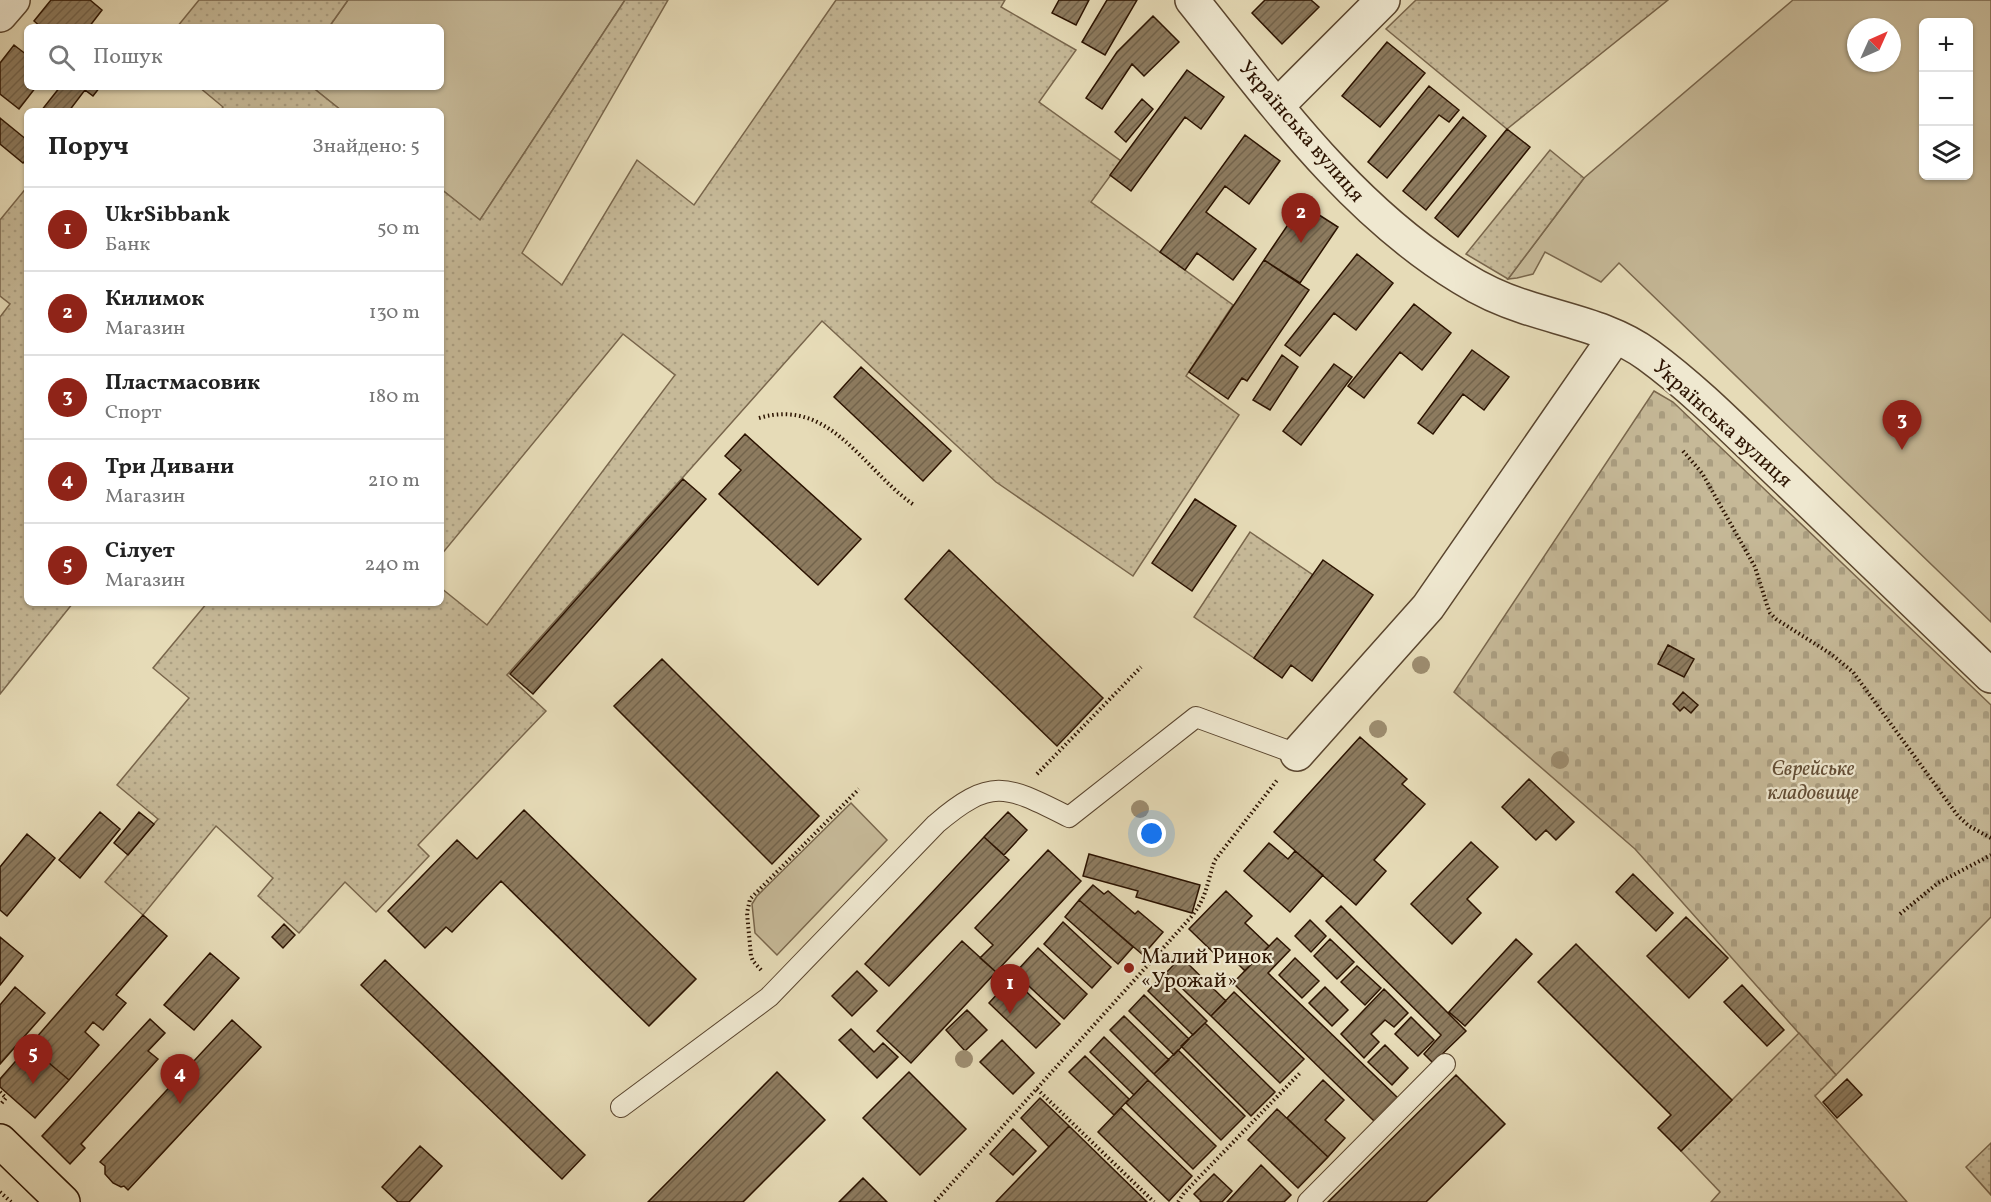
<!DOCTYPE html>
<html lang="uk">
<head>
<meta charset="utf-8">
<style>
  body { margin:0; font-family:Vollkorn,serif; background:#f2f2f2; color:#222 }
  .controls { position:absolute; right:18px; top:18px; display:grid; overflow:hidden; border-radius:9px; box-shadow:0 2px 4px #0004 }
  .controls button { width:54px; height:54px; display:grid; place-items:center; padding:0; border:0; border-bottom:2px solid #e0e0e0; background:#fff; color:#222; font:30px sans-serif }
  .compass { position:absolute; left:1847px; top:18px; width:54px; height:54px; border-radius:50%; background:#fff; box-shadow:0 2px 4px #0004; rotate:45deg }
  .you { position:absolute; left:1152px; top:834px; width:21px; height:21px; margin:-15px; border:4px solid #fff; border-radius:50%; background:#1a73e8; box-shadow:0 0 0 9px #1a73e833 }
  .badge { display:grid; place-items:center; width:39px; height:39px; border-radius:50%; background:#8f2418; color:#fff; font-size:20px; font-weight:700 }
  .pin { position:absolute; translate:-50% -50px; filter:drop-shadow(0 2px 3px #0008) }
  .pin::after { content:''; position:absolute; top:32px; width:21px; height:18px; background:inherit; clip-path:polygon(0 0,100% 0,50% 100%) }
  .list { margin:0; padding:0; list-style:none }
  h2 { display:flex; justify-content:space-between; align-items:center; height:78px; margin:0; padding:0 24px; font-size:26px }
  h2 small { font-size:20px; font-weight:400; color:#767676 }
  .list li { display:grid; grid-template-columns:39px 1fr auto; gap:18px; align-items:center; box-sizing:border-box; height:84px; padding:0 24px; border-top:2px solid #e0e0e0 }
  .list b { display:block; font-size:22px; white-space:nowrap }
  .list p { margin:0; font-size:20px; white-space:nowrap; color:#767676 }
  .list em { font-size:20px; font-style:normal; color:#767676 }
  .icon { flex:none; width:33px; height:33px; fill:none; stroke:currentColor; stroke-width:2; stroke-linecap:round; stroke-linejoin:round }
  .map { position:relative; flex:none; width:1991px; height:1202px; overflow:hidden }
  .search { position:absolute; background:#fff; box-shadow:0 2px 4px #0004; left:24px; top:24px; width:420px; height:66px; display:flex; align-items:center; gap:15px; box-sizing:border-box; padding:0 21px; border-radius:9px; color:#767676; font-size:22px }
  .panel { position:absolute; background:#fff; box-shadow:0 2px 4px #0004; left:24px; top:108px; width:420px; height:498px; border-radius:9px }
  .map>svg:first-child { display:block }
  .grass { fill:#c6b998; stroke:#79664c; stroke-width:1.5; fill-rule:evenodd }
  .cemetery { fill:url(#cemetery-stones); stroke:#79664c; stroke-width:1.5 }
  .garden { fill:url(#garden-dots); stroke:#79664c; stroke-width:1.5 }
  .building { fill:url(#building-hatch); stroke:#2c1300; stroke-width:1.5 }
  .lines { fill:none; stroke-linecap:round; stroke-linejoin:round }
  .lane-casing { stroke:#5a452e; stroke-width:22 }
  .street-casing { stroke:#5a452e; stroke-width:36 }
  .highway-casing { stroke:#2c1300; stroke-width:36 }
  .path { stroke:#2c1300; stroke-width:4; stroke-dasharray:1.5 3; stroke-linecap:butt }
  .lane { stroke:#efe8d0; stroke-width:20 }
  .street { stroke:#efe8d0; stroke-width:33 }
  .highway { stroke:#e6dbb7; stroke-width:33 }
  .tree { fill:#9d8d70 }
  .poi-dot { fill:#8f2418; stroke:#efe8d0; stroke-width:2 }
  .labels { text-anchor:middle; stroke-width:4.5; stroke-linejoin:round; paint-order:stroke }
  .street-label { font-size:21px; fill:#2c1300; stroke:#efe8d0 }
  .park-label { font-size:21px; font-style:italic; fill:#624d35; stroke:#efe8d0 }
  .poi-label { font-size:21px; fill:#2c1300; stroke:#efe8d0; text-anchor:start }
</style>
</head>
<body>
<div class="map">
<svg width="1991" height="1202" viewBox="0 0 1991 1202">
  <defs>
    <pattern id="cemetery-stones" width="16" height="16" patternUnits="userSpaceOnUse" patternTransform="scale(1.5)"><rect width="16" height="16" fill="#c6b998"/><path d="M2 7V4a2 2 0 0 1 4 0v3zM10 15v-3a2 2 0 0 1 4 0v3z" fill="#aa9e81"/></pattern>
    <pattern id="garden-dots" width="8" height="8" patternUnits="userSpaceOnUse" patternTransform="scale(1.5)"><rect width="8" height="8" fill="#c6b998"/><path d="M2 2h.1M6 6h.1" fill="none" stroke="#aa9e81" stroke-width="1.8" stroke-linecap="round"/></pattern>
    <pattern id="building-hatch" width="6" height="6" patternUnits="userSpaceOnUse" patternTransform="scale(1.5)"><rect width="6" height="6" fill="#8d7b5f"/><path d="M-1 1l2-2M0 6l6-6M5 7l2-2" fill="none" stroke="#73644c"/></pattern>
  </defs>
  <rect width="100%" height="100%" fill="#e6dbb7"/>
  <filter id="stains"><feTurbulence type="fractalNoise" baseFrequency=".00333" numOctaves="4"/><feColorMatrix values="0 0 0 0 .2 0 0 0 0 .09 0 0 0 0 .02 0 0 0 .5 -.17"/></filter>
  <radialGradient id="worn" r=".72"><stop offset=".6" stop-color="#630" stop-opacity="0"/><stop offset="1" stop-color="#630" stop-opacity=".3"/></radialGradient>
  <path class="grass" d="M348,0H625L480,220L441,189V111H342L312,87H441V27H329Z
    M1793,0H1991V622L1619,263L1601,282L1545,252L1533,274L1517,278L1508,279L1584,178ZM1924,22H1968V176H1924ZM1856,27H1892V63H1856Z
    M851,803L887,840L777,955L755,933L752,904L757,896Z"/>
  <path class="cemetery" d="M1654,391L1673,402L1991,705V917L1836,1075L1635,849L1454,692Z"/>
  <path class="garden" d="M199,0H348L329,27H177Z
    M625,0H668L522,253L562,285L637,160L694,205L836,0H1005L1001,7L1076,50L1039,102L1121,161L1091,202L1233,305L1186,376L1239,415L1133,576L996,482L822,321L507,675L546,711L418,845L429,856L376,912L345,882L299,933L258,896L273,878L216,826L143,915L105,882L158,819L117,785L189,698L153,668L207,603H441V588L487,625L675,375L623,334L441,555V189L480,220Z
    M1416,0H1668L1507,129L1386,29Z
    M199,87H312L342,111H220L223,107Z
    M1550,150L1584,178L1508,279L1466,254Z
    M27,187V603H73L0,694V317L10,304L0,296V220Z
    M1250,532L1313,575L1254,658L1194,617Z
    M1799,1033L1836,1075L1815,1096L1907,1202H1711L1720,1192L1681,1151Z
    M1991,1143V1195L1966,1167Z"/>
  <path class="building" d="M51,0H90L102,10L89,27H41L34,21Z
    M1059,0H1089L1076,25L1052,13Z
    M1107,0H1137L1105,55L1082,42Z
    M1265,0H1311L1319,7L1282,44L1252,13Z
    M1153,16L1179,42L1144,76L1132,64L1102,109L1086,98L1117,52Z
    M1387,42L1425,73L1380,127L1342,96Z
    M14,45L27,55V87H36L19,109L0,94V63Z
    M1187,70L1224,97L1201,129L1185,117L1131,191L1110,175Z
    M1429,86L1459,110L1449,122L1439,115L1387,178L1368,162Z
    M60,87H81L85,90L69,111H41Z
    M81,87H100L93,96Z
    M1142,99L1153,109L1126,142L1115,132Z
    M1463,117L1486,136L1426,210L1403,191Z
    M0,118L27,140V159L23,163L0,144Z
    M1507,129L1530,147L1458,237L1435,218Z
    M1245,135L1280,161L1249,204L1225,186L1206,212L1256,249L1233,280L1197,253L1185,270L1160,252Z
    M1302,204L1338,227L1300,283L1264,260Z
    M1357,254L1393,283L1356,330L1334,313L1300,356L1285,345Z
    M1264,260L1309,290L1247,381L1242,378L1228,399L1189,372Z
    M1414,304L1451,333L1422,370L1400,352L1364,398L1348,386Z
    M1472,350L1509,377L1484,410L1463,394L1433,434L1418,423Z
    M1282,355L1298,367L1270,410L1253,400Z
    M1334,364L1352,377L1301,445L1283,431Z
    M861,367L951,451L923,481L834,397Z
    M745,434L861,539L818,585L719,494L741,470L725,456Z
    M683,479L706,499L533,694L510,674Z
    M1195,499L1236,526L1192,591L1152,563Z
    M949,550L1103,698L1057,746L905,599Z
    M1323,560L1373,595L1312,681L1291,665L1282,678L1254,658Z
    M1668,645L1694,659L1684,677L1658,664Z
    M662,659L819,816L772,864L614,706Z
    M1683,692L1698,705L1691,713L1684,707L1680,711L1673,704Z
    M1360,737L1407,779L1402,784L1425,804L1374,860L1386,871L1356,905L1274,832Z
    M1529,779L1574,822L1556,840L1546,830L1536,840L1502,807Z
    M524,810L696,979L649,1026L501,881L452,932L446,927L425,948L388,911L457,840L477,859Z
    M100,812L120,829L80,878L59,860Z
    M139,812L154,824L128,855L114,843Z
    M1008,812L1027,830L1004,855L984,837Z
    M27,834L55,858L7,916L0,910V867Z
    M984,837L1009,860L889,986L865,964Z
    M1471,842L1498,867L1467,899L1481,913L1452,944L1411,904Z
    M1269,843L1288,859L1295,851L1323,875L1290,912L1244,871Z
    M1048,850L1081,881L996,972L980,958L993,945L975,928Z
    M1089,854L1200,885L1192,913L1136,897L1138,891L1083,876Z
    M1633,874L1673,913L1656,931L1616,892Z
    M1093,885L1104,894L1108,891L1135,914L1138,911L1163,932L1143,955L1079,900Z
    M1226,891L1252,916L1245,923L1269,946L1245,971L1224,950L1218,957L1189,929Z
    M1079,900L1133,947L1118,964L1065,917Z
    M1341,906L1466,1031L1433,1063L1424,1054L1441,1035L1326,921Z
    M143,915L167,936L116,995L126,1003L103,1030L93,1022L85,1032L99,1045L69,1080L29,1046Z
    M1686,917L1728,958L1689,998L1647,956Z
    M1310,920L1326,936L1311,952L1295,936Z
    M1063,922L1111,967L1092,988L1044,944Z
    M284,924L295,935L283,948L272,937Z
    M0,937L23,956L0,985Z
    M1277,938L1290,950L1268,973L1398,1098L1375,1122L1233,983Z
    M1330,939L1354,962L1337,979L1314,956Z
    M1516,939L1532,954L1465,1026L1449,1012Z
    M962,941L996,972L911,1063L877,1031Z
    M1576,944L1732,1100L1681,1151L1658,1128L1671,1115L1538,982Z
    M1038,948L1087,994L1064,1019L1015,973Z
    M210,953L239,978L194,1030L164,1005Z
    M1181,957L1226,1001L1211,1016L1166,973Z
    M1295,958L1319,981L1302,998L1279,975Z
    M385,960L585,1155L562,1179L361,985Z
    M1357,966L1381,988L1365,1005L1341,982Z
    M857,971L877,991L852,1016L832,996Z
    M1162,976L1207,1021L1193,1035L1148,991Z
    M1012,978L1060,1024L1036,1048L989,1003Z
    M1742,985L1784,1030L1767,1046L1724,1002Z
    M15,987L45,1013L0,1064V1005Z
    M1325,987L1348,1010L1332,1026L1309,1003Z
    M1384,989L1408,1013L1394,1027L1385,1020L1371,1034L1379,1042L1364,1058L1341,1034Z
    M1234,992L1304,1059L1280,1083L1211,1016Z
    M1144,995L1189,1039L1174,1055L1129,1011Z
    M967,1010L987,1030L965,1051L946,1030Z
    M1124,1016L1169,1060L1154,1074L1110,1030Z
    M1411,1017L1434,1040L1418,1056L1395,1034Z
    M150,1019L165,1033L148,1051L158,1059L81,1144L85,1148L70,1164L42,1136Z
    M232,1020L261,1047L128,1190L124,1186L121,1187L113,1183L105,1174V1166L100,1162Z
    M1205,1023L1275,1092L1251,1116L1181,1046Z
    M851,1029L874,1052L883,1043L898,1057L877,1078L839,1040Z
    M1104,1037L1148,1080L1134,1095L1090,1052Z
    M1002,1040L1034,1073L1013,1094L980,1062Z
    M1385,1045L1408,1068L1392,1085L1368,1062Z
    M29,1046L69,1080L35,1118L0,1087V1079Z
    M1178,1050L1245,1116L1221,1140L1154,1074Z
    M1085,1056L1129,1099L1114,1115L1069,1072Z
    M777,1072L825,1120L743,1202H648Z
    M909,1072L966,1129L920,1175L863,1118Z
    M1456,1075L1505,1124L1426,1202H1328Z
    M1847,1079L1862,1095L1837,1118L1823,1102Z
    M1148,1080L1216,1146L1193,1169L1126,1103Z
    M1323,1080L1344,1100L1325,1120L1345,1138L1328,1157L1287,1118Z
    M1040,1098L1069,1126L1049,1147L1021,1118Z
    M1121,1108L1192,1176L1169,1201L1098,1132Z
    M1277,1109L1328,1157L1298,1188L1248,1140Z
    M1069,1126L1147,1202H996Z
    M1013,1129L1036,1151L1013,1175L990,1154Z
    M420,1146L442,1166L409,1202H398L382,1187Z
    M1261,1165L1291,1195L1284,1202H1227Z
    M1214,1174L1232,1191L1222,1202H1200L1201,1201L1194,1194Z
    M863,1178L887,1202H839Z"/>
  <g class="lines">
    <g class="lane-casing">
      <path id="lane" d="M621,1107L769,997L936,824C992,776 1007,786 1069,817L1196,717L1297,754
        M1308,1202L1445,1064"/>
    </g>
    <g class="street-casing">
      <path id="street" d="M1192,0C1273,101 1349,209 1462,278C1481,290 1503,300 1525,307C1567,321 1611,328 1648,355C1700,393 1744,440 1791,484C1857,548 1924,612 1991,676
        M0,15L13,0
        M1277,106L1383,0
        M1297,754L1428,607L1615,337"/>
    </g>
    <g class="highway-casing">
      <path id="highway" d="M0,1141L63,1202"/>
    </g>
    <path class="path" d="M759,418C831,397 862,469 914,505
      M1683,451L1702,473L1755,567L1767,605L1770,613L1776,619L1831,654L1853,672L1958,816L1969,826L1991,838
      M1037,774L1141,667
      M1900,914L1938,883L1991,855
      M761,970L753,961L751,956L747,913L750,899L859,789
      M1037,1089L1154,1202
      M0,1092L6,1098L0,1105
      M0,1192L11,1202
      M935,1202L1191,917C1208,896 1206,884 1215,860L1278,779
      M1178,1202L1184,1193L1300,1073"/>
    <use href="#lane" class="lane"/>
    <use href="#street" class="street"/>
    <use href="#highway" class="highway"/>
  </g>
  <g class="tree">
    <circle cx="1421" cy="665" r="9"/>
    <circle cx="1378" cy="729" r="9"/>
    <circle cx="1560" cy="760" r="9"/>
    <circle cx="1140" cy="809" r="9"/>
    <circle cx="964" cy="1059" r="9"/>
  </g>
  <circle class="poi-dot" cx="1129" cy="968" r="6"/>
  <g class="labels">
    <g class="street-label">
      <text transform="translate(1302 131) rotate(49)" y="7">Українська вулиця</text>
      <text transform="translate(1723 423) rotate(42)" y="7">Українська вулиця</text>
    </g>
    <g class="park-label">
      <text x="1813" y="775">Єврейське<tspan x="1813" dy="24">кладовище</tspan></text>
    </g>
    <g class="poi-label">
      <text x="1141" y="963">Малий Ринок<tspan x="1141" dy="24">«Урожай»</tspan></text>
    </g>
  </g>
  <rect width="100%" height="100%" filter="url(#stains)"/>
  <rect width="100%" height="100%" fill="url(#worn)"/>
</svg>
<div class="controls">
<button>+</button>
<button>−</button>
<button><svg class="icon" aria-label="layers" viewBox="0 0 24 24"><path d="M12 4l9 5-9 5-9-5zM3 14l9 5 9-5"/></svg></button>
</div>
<svg class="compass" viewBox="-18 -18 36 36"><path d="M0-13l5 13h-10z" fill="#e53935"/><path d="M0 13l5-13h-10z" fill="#767676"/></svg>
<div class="you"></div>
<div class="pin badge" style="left:1010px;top:1014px">1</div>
<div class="pin badge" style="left:1301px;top:243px">2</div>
<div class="pin badge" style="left:1902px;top:450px">3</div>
<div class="pin badge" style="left:180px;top:1104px">4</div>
<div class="pin badge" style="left:33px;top:1084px">5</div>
<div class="search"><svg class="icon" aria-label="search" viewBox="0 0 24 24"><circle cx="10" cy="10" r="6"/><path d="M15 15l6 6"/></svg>Пошук</div>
<section class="panel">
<h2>Поруч<small>Знайдено: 5</small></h2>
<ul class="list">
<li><span class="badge">1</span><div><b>UkrSibbank</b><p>Банк</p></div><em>50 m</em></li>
<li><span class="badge">2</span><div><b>Килимок</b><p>Магазин</p></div><em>130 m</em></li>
<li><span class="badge">3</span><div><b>Пластмасовик</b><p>Спорт</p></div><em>180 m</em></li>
<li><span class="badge">4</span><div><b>Три Дивани</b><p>Магазин</p></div><em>210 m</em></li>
<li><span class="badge">5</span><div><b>Сілует</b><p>Магазин</p></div><em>240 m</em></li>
</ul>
</section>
</div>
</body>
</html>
